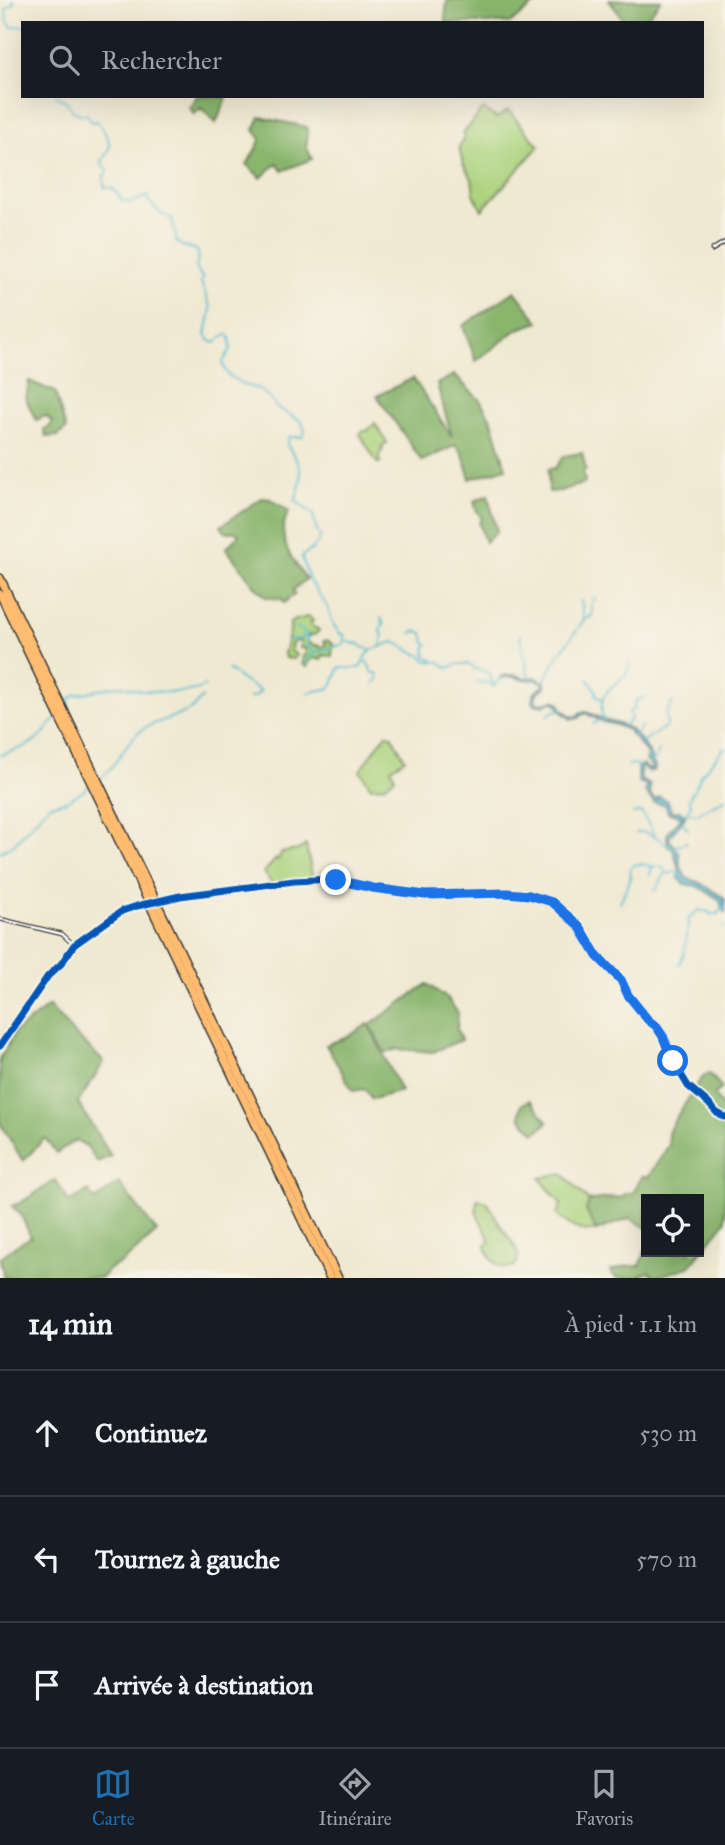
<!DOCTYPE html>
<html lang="fr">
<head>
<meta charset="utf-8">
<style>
  body { margin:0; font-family:"IM FELL Great Primer",serif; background:#242831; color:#f1f3f6 }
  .controls { position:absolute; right:21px; bottom:21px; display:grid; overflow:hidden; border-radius:0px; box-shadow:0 7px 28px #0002 }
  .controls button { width:63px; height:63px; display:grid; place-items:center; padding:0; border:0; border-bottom:2px solid #363941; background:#171b24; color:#f1f3f6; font:35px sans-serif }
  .stop { position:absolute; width:21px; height:21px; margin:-16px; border:5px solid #1a73e8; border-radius:50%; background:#fff }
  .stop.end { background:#1a73e8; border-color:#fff; box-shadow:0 2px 7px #0008 }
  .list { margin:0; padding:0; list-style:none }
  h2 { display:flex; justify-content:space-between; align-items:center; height:91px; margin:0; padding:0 28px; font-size:30px }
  h2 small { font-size:23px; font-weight:400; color:#9ea1a6 }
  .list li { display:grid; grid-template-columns:46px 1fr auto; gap:21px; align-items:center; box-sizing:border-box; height:126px; padding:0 28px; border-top:2px solid #363941 }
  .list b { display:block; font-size:26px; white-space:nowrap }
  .list em { font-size:23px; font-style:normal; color:#9ea1a6 }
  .icon { flex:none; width:38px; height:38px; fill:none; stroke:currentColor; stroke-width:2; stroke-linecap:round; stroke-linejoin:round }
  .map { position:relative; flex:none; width:725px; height:1278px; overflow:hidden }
  .search { position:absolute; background:#171b24; box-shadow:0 7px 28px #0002; left:21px; right:21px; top:21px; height:77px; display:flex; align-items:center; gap:18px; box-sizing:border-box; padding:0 24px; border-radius:0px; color:#9ea1a6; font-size:26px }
  .sheet { height:469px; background:#171b24 }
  nav { display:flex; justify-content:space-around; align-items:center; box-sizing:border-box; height:98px; border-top:2px solid #363941; background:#171b24; font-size:19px; color:#9ea1a6 }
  nav a { display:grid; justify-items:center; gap:4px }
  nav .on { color:#1f6fb2 }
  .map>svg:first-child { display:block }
  .green { fill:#acd37e; stroke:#64784d; stroke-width:2 }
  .forest { fill:#89b56d; stroke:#526844; stroke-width:2 }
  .water { fill:#55bbd3; stroke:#386c78; stroke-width:2 }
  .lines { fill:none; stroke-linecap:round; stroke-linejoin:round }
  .stream { stroke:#55bbd3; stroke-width:2 }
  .minor-casing { stroke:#3c3b37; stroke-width:5 }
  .trunk-casing { stroke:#3c3b37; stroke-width:10 }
  .minor { stroke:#fff; stroke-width:2.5 }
  .trunk { stroke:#febc70; stroke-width:7 }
  .cycleway-casing { stroke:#f7f3e8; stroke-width:11 }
  .cycleway { stroke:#0057b8; stroke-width:7 }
  .route { stroke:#1a73e8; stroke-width:9 }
</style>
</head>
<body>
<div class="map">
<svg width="725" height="1278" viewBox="0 0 725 1278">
  <rect width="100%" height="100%" fill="#f7f3e8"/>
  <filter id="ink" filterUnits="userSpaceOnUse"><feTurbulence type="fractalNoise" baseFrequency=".0143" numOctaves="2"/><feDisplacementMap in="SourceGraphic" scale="14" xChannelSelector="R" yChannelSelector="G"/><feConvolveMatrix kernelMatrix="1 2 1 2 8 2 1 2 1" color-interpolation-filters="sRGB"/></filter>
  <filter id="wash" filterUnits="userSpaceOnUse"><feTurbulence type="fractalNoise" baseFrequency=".00686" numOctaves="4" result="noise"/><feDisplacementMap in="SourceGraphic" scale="28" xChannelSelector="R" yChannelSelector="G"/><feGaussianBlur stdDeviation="1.57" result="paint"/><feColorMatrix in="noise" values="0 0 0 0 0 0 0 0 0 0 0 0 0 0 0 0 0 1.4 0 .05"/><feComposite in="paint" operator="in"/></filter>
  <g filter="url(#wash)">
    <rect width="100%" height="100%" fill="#f0e9d1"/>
    <path class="green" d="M483,109L497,118L508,110L539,146L482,210L474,194L472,179L463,164L459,147L464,138L463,134Z
      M375,423L387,443L381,447L383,449L379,456L381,462L377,463L360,434L363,431H367Z
      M308,616L313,621L310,623L314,628H317L319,631L314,635H309L307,642L315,646L318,645L320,648L326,645L324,641L327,640L333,644L332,656L323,655L321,660L314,658L309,662L307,667L302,664L303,656L306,655L305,648H299L301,642L298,641L292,643L291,651L297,655L294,659L285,658L284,653L290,631V623C296,618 303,620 308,616Z
      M386,734L392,736L405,759L391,768L395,778L384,786L371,787L360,771Z
      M306,845L313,880L272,884L264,872L276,859L278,860L281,853L298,850Z
      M562,1173L589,1201L586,1210L596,1231C578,1232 571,1227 557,1215L561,1204L540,1178Z
      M478,1199L487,1202C492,1209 496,1218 501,1226C505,1234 513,1240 516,1249C527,1273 492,1277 486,1245L490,1242C487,1226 471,1216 478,1199Z"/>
    <path class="forest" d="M447,0H540L511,23H447L445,19Z
      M609,0H661L643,23H626Z
      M197,96L227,97L216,123L201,108L194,114L189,108Z
      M260,117L307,127L308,134L306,146L312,159L282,171L277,163L261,178L247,165L261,139L254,130Z
      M515,291L539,322L518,329L476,361L463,326Z
      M454,375L480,400L492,421L506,468L470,479L463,454L456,445L422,461L377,396L413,378L452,437L437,384Z
      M29,381L55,392L66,429L58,436L46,437L44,429L48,428L52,422L46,416L36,420L26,399Z
      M582,453L586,469L583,471L585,483L560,491L549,492L548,469L555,468L564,456Z
      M488,495L497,532L485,542L479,523L482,519L476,509L474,501Z
      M262,498L270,499L289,511C274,537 291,558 306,579L293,590L295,594L284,603L281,599L266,597L254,585L226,548L239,535L236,532H225L221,526Z
      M427,984L447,998L458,1013L457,1029L461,1040L433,1052L397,1049L385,1053L370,1025Z
      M49,1006L72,1032L104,1062L78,1103L111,1156L97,1162L87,1147L76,1140L56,1153L45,1138L23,1161L0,1123V1059L15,1032Z
      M368,1024L401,1091L372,1099L365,1089L353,1091L326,1045L349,1036Z
      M709,1073L722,1088L714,1095L725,1110V1222L689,1267L656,1277L649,1272L634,1278H616L610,1271L628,1266H640L646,1249V1252H699V1199H646V1228L630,1218L596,1231L586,1210L589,1201L614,1197L620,1198L627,1193H633L642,1176L648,1177L669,1145L668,1133L674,1121L701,1079Z
      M530,1100L548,1122L535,1133L520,1117L521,1105Z
      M56,1180L69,1202L88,1191L95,1200L119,1183L157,1232L123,1262L109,1269L101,1278H4L0,1258L17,1245L31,1237L21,1215L12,1206L20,1203Z"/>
    <path class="water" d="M515,675L525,678L535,677L545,682V687C539,692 535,692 535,701L539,704L554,700L559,702L562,709L572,717L577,716L581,712C589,711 595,716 602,719C611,723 622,723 630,729C634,732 646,746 648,751C651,757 651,761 655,766V770L649,772L642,767L640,769L641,780L650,785C649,792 649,796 656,800L659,797L668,801L671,811L674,812L679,811L686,814C684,824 672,829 669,839L679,852L680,865L686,878L698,882L723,897L725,901V912C721,908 722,902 717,898L697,886L685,884L678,877L680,873C676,865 677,856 672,848L668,847C664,827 672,831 682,816L668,813L665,804L654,803L645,791L647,786L639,782L637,767L643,764L648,769H651L652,767L646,760L647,754L644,750L628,730L616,725L603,722L586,713L581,715L579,718L571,719L561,711L558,705L555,702L547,703L542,706L535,704L532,701C533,691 537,691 544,686L543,682C535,678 532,681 524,679C513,678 512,674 499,679L502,676Z"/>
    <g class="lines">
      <path class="stream" d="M14,0L13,5L6,9L7,21L12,27L23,26
        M56,96L66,101L74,112H77L80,115L86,114L92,122L97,121L107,136L110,146L102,162L103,166L108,171L104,176V187L114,189L122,201L132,202L148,196V201C160,210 155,213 172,218L177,243L183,246L197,250C201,257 196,263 196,270L203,278L201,282L211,309L206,335L210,341L215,343L226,334L230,337L231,349L224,360L223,365L228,375L244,385L259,389L270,398L277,408L301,421C304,427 307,432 302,437H289L287,445C295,457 303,467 300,483C299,489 296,495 296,501L313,514L316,529L320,536C319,545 310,551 302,556V558L309,580L327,606L334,625L340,634H344V638L346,641
        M585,619L592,616V603L595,598
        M294,627L298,628L307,634V646L315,653L344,644L345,641H349L354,644L358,643C372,656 378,646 394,642L420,655L427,661L440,662L448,668L458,664H468L476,669L485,671L490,674L493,687L501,677
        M411,633L416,631L423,633L425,642L428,645L425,648L426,656L433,660
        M520,635L528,674L530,677
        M289,639H300L302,636L307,639
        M381,645L383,635L380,629L384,625L381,618
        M367,661L372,672L378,674V680L374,684
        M305,665L306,660L315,653
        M228,669L245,682L261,691
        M588,679L596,690V696L602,699
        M544,681L558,656L584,620L581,601
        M477,682L489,683
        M308,693C334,685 329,696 339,668H360L367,655L371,651
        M249,698L256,696L259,692
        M68,712L70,698L75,695C89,693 104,687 118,686C128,686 136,690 145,691C162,692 189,695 205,686
        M547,717L551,712L561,709
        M604,720C600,714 602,712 602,704C604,684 628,682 630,664
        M593,724L600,720
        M626,726V724L631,720L629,712L634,709L636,700L643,698
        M634,737L642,726
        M642,742L667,726L666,714L673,702
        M0,755C13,751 31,746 41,736C47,730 50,724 56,719
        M652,763L656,758L659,750
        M628,765L636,764L639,767
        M101,778C118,765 126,739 145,728C163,717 192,717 202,697
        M688,813L697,814L725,799
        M633,814L641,812C643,814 655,836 656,838L660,839L665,844L668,845
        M686,814L691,805L689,799L700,779L699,777L725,747
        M682,822L688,829
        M636,833C642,830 648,833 654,837
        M675,847L687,842
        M0,852L13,845L49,805L66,801L85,790L89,785
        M650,875L652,867
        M655,891L665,874
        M620,903L631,876L630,870L634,865C645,862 650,869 661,866L667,873L671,874L674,871L681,876
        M724,927H725
        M679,965L684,954L689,918L699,910L709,912L710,914H719L720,911L725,908"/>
    </g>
  </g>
  <g filter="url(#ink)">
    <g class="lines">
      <g class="minor-casing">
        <path id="minor" d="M712,250L725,242
          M159,900L180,896L276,883L333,879L373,888L425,895L507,893L529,895L546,899L557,905L580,926L597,956L621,980L628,995L648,1020L656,1026L662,1036L670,1056L688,1086L708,1103L717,1113L725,1117
          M0,919L62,934L74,945
          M0,1046L48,976L61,964L74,945L122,911L146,904"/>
      </g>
      <g class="trunk-casing">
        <path id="trunk" d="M0,578L338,1278
          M0,594L330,1278"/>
      </g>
      <use href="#minor" class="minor"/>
      <use href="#trunk" class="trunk"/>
      <g class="cycleway-casing">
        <path id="cycleway" d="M0,1046L48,976L61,964L74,945L122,911L137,906L180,896L294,881L333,879L373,888L425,895L507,893L529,895L552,902L580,926L597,956L621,980L628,995L648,1020L656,1026L662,1036L670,1056L688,1086L708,1103L717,1113L725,1117"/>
      </g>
      <use href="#cycleway" class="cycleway"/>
    </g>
  </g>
  <g class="lines" filter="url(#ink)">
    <path class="route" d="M336,880L373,888L425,895L507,893L529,895L552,902L579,926L597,956L621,980L628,995L648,1020L656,1026L663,1036L673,1061"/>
  </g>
</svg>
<div class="controls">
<button><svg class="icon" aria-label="locate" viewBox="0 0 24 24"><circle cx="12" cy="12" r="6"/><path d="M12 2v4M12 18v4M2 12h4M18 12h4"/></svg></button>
</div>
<div class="stop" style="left:673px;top:1061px"></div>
<div class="stop end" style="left:336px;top:880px"></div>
<div class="search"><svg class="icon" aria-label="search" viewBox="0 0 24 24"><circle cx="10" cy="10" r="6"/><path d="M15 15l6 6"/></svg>Rechercher</div>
</div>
<section class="sheet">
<h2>14 min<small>À pied · 1.1 km</small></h2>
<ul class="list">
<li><svg class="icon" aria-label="ahead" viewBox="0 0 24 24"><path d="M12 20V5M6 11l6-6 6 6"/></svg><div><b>Continuez</b></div><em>530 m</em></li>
<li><svg class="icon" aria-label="left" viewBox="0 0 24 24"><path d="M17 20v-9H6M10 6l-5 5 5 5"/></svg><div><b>Tournez à gauche</b></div><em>570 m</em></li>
<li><svg class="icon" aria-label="arrive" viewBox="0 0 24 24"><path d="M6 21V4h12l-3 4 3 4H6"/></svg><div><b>Arrivée à destination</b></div></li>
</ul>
</section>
<nav>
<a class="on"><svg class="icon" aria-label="map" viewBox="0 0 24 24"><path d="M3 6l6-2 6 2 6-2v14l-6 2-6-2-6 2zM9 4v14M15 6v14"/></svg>Carte</a>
<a><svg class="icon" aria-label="directions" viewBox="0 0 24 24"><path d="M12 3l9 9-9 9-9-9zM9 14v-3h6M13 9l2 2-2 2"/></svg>Itinéraire</a>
<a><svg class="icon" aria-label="saved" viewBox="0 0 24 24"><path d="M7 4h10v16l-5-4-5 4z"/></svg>Favoris</a>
</nav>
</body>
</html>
